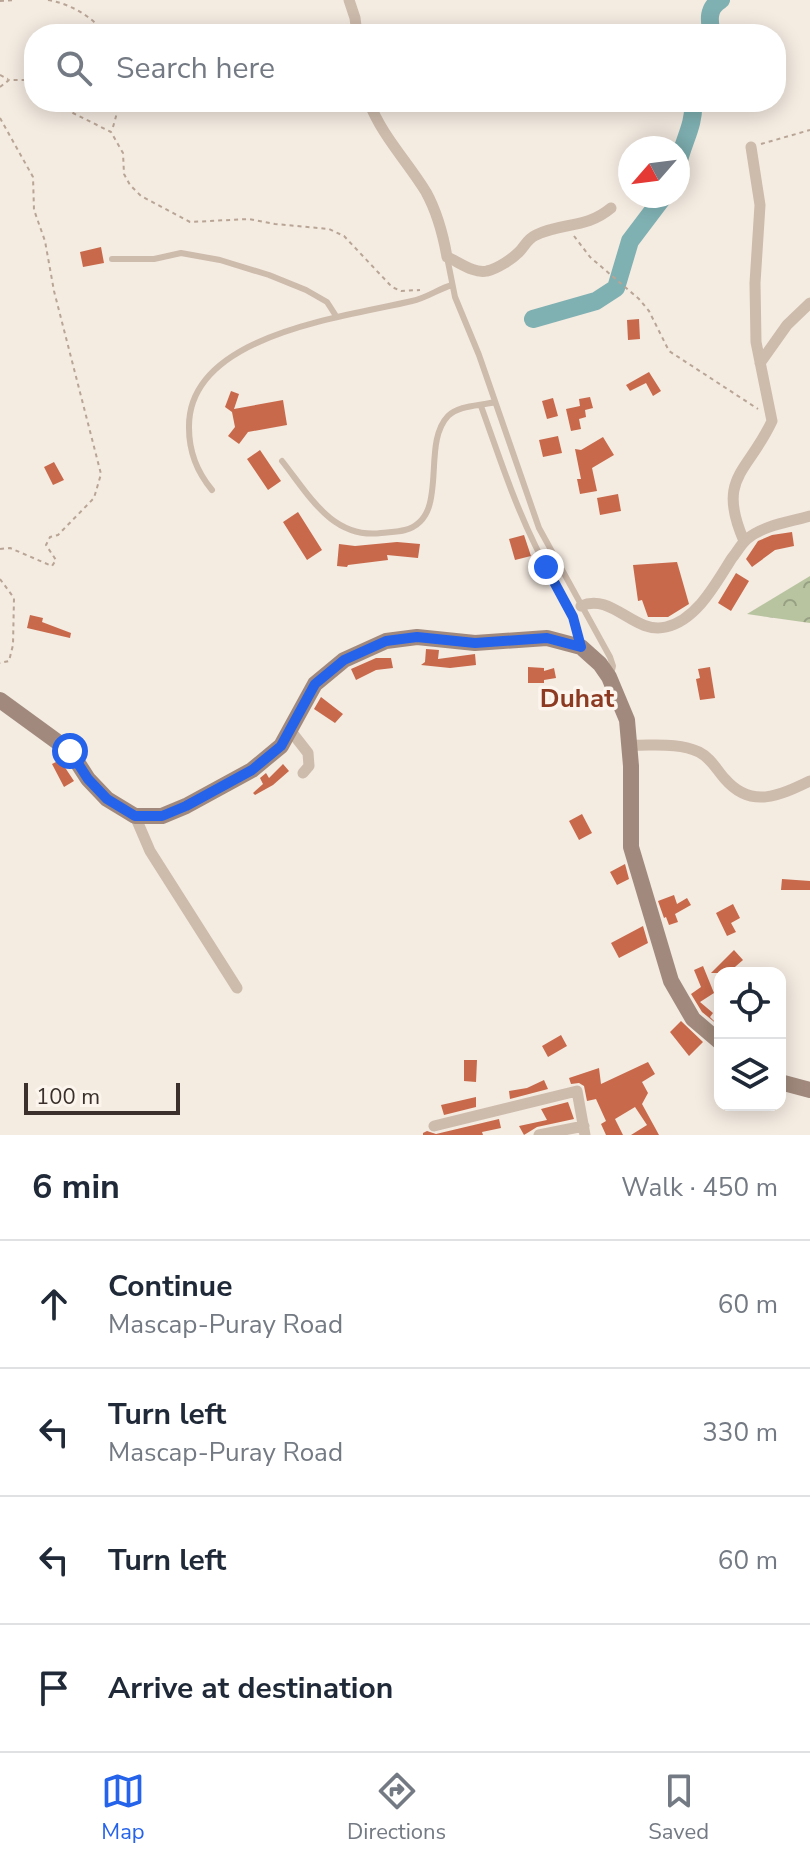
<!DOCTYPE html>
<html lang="en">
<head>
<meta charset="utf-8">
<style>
  body { margin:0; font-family:"Nunito Sans",sans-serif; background:#f2f2f3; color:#1f2937 }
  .controls { position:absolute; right:24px; bottom:24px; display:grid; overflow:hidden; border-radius:16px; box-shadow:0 4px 20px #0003 }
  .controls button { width:72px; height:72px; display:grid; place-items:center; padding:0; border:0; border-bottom:2px solid #e0e1e3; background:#fff; color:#1f2937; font:40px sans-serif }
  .compass { position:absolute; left:618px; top:136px; width:72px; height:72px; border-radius:50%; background:#fff; box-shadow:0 4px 20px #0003; rotate:242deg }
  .scale { position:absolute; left:24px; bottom:20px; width:156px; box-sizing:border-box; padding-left:8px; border:4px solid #3b302b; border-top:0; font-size:22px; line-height:28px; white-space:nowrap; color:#3b302b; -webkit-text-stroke:6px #fbf5ee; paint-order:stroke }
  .stop { position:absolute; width:24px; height:24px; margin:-18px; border:6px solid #2563eb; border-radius:50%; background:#fff }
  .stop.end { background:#2563eb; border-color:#fff; box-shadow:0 2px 8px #0008 }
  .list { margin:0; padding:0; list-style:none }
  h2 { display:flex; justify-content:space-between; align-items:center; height:104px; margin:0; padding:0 32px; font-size:34px }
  h2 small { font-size:26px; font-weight:400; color:#747a83 }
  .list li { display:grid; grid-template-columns:52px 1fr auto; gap:24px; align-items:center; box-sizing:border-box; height:128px; padding:0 32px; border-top:2px solid #e0e1e3 }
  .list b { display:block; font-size:30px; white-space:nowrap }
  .list p { margin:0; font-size:26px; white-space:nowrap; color:#747a83 }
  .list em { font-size:26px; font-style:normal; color:#747a83 }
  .icon { flex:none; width:44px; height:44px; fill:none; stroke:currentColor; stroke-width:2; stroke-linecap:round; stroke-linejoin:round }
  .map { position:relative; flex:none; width:810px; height:1135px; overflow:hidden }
  .search { position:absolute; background:#fff; box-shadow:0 4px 20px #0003; left:24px; right:24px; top:24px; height:88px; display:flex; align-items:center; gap:20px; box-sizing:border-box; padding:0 28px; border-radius:32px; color:#747a83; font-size:30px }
  .sheet { height:616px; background:#fff }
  nav { display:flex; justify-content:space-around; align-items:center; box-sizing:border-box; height:112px; border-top:2px solid #e0e1e3; background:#fff; font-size:22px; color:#747a83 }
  nav a { display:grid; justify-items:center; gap:4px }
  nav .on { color:#2563eb }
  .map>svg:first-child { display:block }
  .forest { fill:url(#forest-crowns) }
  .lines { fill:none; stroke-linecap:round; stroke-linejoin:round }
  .river { stroke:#7fb0b2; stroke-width:18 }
  .building { fill:#c8694b }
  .path { stroke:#b9a596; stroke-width:2; stroke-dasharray:4 4; stroke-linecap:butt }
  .lane { stroke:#cdbbac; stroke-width:6 }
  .street { stroke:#cdbbac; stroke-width:11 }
  .secondary { stroke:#a18a7d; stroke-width:16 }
  .route { stroke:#2563eb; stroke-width:10 }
  .labels { text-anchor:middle; stroke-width:7; stroke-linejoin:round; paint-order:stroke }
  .neighbourhood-label { font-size:26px; font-weight:bold; fill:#8c3b22; stroke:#fbf5ee }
</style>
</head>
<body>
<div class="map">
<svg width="810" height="1135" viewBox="0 0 810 1135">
  <defs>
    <pattern id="forest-crowns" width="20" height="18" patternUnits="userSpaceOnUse" patternTransform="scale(2)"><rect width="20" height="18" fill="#b8c4a0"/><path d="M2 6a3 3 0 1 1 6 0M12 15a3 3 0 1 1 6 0" fill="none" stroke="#97a083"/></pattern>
  </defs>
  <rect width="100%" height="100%" fill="#f4ebe1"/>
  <path class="forest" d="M810,576V623L747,614Z"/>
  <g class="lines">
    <path class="river" d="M712,34C709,21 707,8 721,0
      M678,165C682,143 695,125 693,102
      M533,319L596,301L616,288L630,241L664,196"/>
  </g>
  <path class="building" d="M101,247L104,263L83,267L80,252Z
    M639,319L640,339L628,340L627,320Z
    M649,372L661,391L653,396L646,383L630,391L626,385Z
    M231,391L239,394L234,409L283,400L287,425L248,432L239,444L228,436L235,427L232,412L225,407Z
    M590,397L593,408L585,410L586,417L579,419L581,429L571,431L566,409L580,406L579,399Z
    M553,398L558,416L547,419L542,401Z
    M558,436L562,453L543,457L539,440Z
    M603,437L614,455L592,468L597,491L580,494L577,479H581L575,449L581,450Z
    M260,450L281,481L268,490L247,459Z
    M54,462L64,480L53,485L44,467Z
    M618,494L621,511L600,515L597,498Z
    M298,512L322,550L307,560L283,522Z
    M792,532L794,546L775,550L752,567L746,559L758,541L772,535Z
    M524,535L531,556L515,560L509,539Z
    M397,542L420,544L418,558L387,555L388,560L348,565L347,567L337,566L339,544L355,546Z
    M677,562L689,604L668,617H648L642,600L638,601L633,565Z
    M736,573L749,581L731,611L718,603Z
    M30,615L43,618L42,622L71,633L70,638L27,628Z
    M426,649L439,650L438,659L475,654L476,665L450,668L421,665L425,662Z
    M376,658H391L393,668L376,670L356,680L351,669Z
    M528,667L544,668V671L554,668L556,678L544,680V683H528Z
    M710,667L715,698L700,700L696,679L700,678L698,669Z
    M321,697L343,714L335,723L314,709Z
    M60,760L74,781L64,787L52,764Z
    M283,764L289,771L273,785L255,795L253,793L263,784L260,778L266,773L269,778Z
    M582,814L592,833L579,840L569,821Z
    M625,864L629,879L617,885L610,872Z
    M782,879L810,881V890H781Z
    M674,895L677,904L687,898L691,905L675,914L678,922L669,925L666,917L664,918L658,901Z
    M733,904L740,918L731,923L736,932L727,936L716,913Z
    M643,926L648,943L619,958L611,943Z
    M734,950L743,960L728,973H711Z
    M703,966L714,993L700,1002L713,1013L710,1017L718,1025L702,1012L691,994L701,987L694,970Z
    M681,1021L703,1042L689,1056L670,1032Z
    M561,1035L567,1046L548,1057L542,1046Z
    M464,1060H477L476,1082L464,1081Z
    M648,1062L655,1074L642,1082L648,1093L642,1104L659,1135H631L647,1125L635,1107L615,1119L623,1135H606L601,1124L606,1121L596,1099L587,1101L584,1086L579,1083L571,1084L569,1078L599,1068L601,1084Z
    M544,1080L548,1089L510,1099L509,1091L527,1088Z
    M476,1097V1107L444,1115L441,1105Z
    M568,1102L574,1119L537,1127L524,1135L519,1126L547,1120L541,1109Z
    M499,1119L501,1128L482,1132L483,1135H423V1133L427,1131L436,1134Z"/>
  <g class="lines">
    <path class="path" d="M48,0C71,4 91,16 106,34
      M0,1L15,0
      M0,75L8,79
      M0,87L9,80H26L34,90
      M51,102L111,132L123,153L124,174L130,185L141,196L190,222L249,219L275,224L329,229L344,236L392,287L401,291L420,290
      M0,118L33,177L34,210L45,241L54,291L101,474L94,498L58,535L50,537L46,545L56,560L52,566L10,548L0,549
      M113,127L120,102
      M761,144L810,130
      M574,236L590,257L639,299L649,311L669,351L758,409
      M0,579L14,598L13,645L9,661L0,663"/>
    <path class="lane" d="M447,257L455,297L479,355L539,528L610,657L613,666L611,674
      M112,259H154L181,253L220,260L269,275L306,290L327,302L336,316
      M481,406C498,453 513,500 535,545C550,577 576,609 581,645
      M282,461C309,495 332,539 381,533C389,532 398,532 405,530C451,518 420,445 448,416C459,405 480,406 495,402
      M212,490C197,472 189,451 189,428C187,334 346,317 412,301C427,298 438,289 452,285"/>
    <path class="street" d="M349,0L355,18L357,34
      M369,102C382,136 407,161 426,192C437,212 443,234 447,257C459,262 474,274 487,271C497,269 512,259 519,252C525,246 527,239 536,235C563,222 586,229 611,208
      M760,363L787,325L810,303
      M744,541C716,477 748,473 772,421L756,342L755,283L760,205L751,147
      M581,606C612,592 634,635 666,627C697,620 716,583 732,558C737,552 741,544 747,539C764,525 790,522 810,516
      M290,730L308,753L309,766L303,773
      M630,745C652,746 678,742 699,752C711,758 716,769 725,779C751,809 779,796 810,781
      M135,816L150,851L237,988
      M434,1126L577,1091L585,1135
      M539,1135L584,1126"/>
    <path class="secondary" d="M0,700L70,751L88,779L107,799L135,816H162L186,806L252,770L281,746L315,684L344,660L386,641L417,637L475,643L547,638L581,647L600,664L609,677L627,720L631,766V847L671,981L693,1019L720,1042
      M780,1082L810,1090"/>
  </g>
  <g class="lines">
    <path class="route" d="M70,751L88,779L107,799L135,816H162L186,806L252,770L281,746L315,684L344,660L386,641L417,637L475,643L547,638L581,647L573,617L546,567"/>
  </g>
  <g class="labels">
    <g class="neighbourhood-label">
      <text x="577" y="707">Duhat</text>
    </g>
  </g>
</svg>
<div class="controls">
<button><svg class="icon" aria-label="locate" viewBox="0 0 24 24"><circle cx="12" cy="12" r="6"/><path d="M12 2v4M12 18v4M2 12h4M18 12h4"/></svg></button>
<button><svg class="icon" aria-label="layers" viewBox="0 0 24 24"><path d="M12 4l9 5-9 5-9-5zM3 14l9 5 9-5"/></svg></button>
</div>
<svg class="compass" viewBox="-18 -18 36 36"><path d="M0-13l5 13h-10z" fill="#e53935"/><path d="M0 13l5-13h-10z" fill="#747a83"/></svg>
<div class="scale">100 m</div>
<div class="stop" style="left:70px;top:751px"></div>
<div class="stop end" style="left:546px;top:567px"></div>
<div class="search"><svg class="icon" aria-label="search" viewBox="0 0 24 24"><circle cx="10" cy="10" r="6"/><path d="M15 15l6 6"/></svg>Search here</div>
</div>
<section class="sheet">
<h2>6 min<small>Walk · 450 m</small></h2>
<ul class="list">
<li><svg class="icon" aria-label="ahead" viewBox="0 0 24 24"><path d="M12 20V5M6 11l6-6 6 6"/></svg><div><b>Continue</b><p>Mascap-Puray Road</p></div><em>60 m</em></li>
<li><svg class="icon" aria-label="left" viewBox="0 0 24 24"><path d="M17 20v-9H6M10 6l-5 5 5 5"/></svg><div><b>Turn left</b><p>Mascap-Puray Road</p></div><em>330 m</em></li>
<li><svg class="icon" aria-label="left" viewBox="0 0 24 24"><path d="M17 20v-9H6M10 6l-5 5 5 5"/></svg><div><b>Turn left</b></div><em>60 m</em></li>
<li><svg class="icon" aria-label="arrive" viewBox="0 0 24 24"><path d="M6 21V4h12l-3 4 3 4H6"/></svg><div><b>Arrive at destination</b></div></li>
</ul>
</section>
<nav>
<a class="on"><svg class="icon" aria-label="map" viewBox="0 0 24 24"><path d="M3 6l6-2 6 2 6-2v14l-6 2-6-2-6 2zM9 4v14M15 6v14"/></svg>Map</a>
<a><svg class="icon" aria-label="directions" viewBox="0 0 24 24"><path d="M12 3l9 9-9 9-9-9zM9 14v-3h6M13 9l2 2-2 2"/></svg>Directions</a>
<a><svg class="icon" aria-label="saved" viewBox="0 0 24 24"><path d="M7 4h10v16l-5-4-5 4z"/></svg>Saved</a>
</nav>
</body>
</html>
